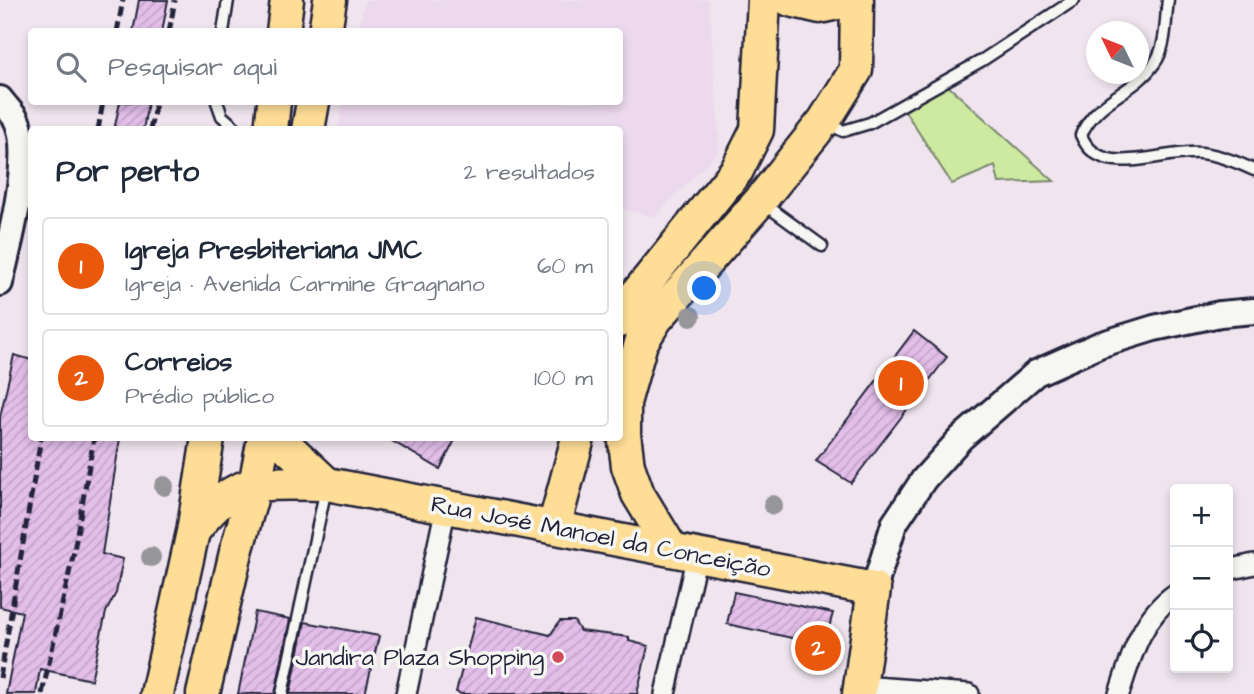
<!DOCTYPE html>
<html lang="pt">
<head>
<meta charset="utf-8">
<style>
  body { margin:0; font-family:"Architects Daughter",sans-serif; background:#f6f6f7; color:#1f2937 }
  .controls { position:absolute; right:21px; bottom:21px; display:grid; overflow:hidden; border-radius:7px; box-shadow:0 4px 10px #0003 }
  .controls button { width:63px; height:63px; display:grid; place-items:center; padding:0; border:0; border-bottom:2px solid #e0e1e3; background:#fff; color:#1f2937; font:35px sans-serif }
  .compass { position:absolute; left:1086px; top:21px; width:63px; height:63px; border-radius:50%; background:#fff; box-shadow:0 4px 10px #0003; rotate:313deg }
  .you { position:absolute; left:705px; top:289px; width:24px; height:24px; margin:-18px; border:5px solid #fff; border-radius:50%; background:#1a73e8; box-shadow:0 0 0 10px #1a73e833 }
  .badge { display:grid; place-items:center; width:46px; height:46px; border-radius:50%; background:#ea580c; color:#fff; font-size:23px; font-weight:700 }
  .pin { position:absolute; translate:-50% -50%; border:4px solid #fff; box-shadow:0 2px 7px #0006 }
  .list { margin:0; padding:0; list-style:none }
  h2 { display:flex; justify-content:space-between; align-items:center; height:91px; margin:0; padding:0 28px; font-size:30px }
  h2 small { font-size:23px; font-weight:400; color:#747a83 }
  .list li { display:grid; grid-template-columns:46px 1fr auto; gap:21px; align-items:center; box-sizing:border-box; height:98px; margin:0 14px 14px; padding:0 14px; border:2px solid #e0e1e3; border-radius:7px }
  .list b { display:block; font-size:26px; white-space:nowrap }
  .list p { margin:0; font-size:23px; white-space:nowrap; color:#747a83 }
  .list em { font-size:23px; font-style:normal; color:#747a83 }
  .icon { flex:none; width:38px; height:38px; fill:none; stroke:currentColor; stroke-width:2; stroke-linecap:round; stroke-linejoin:round }
  .map { position:relative; flex:none; width:1254px; height:694px; overflow:hidden }
  .search { position:absolute; background:#fff; box-shadow:0 4px 10px #0003; left:28px; top:28px; width:595px; height:77px; display:flex; align-items:center; gap:18px; box-sizing:border-box; padding:0 24px; border-radius:7px; color:#747a83; font-size:26px }
  .panel { position:absolute; background:#fff; box-shadow:0 4px 10px #0003; left:28px; top:126px; width:595px; height:315px; border-radius:7px }
  .map>svg:first-child { display:block }
  .built { fill:#ecd9ed }
  .pitch { fill:#cee9a0; stroke:#78866e; stroke-width:2 }
  .building { fill:url(#building-hatch); stroke:#22223b; stroke-width:2 }
  .lines { fill:none; stroke-linecap:round; stroke-linejoin:round }
  .service-casing { stroke:#22223b; stroke-width:15 }
  .minor-casing { stroke:#22223b; stroke-width:24 }
  .tertiary-casing { stroke:#22223b; stroke-width:30 }
  .primary-casing { stroke:#22223b; stroke-width:37 }
  .service { stroke:#f6f6f2; stroke-width:10 }
  .minor { stroke:#f6f6f2; stroke-width:19 }
  .tertiary { stroke:#f6f6f2; stroke-width:24 }
  .primary { stroke:#fedd96; stroke-width:32 }
  .rail { stroke:#22223b; stroke-width:5; stroke-dasharray:10 5; stroke-linecap:butt }
  .tree { fill:#96959a }
  .poi-dot { fill:#d1495b; stroke:#f6f6f2; stroke-width:2.5 }
  .labels { text-anchor:middle; stroke-width:7; stroke-linejoin:round; paint-order:stroke }
  .street-label { font-size:24px; fill:#22223b; stroke:#f6f6f2 }
  .poi-label { font-size:24px; fill:#22223b; stroke:#f6f6f2; text-anchor:end }
</style>
</head>
<body>
<div class="map">
<svg width="1254" height="694" viewBox="0 0 1254 694">
  <defs>
    <pattern id="building-hatch" width="6" height="6" patternUnits="userSpaceOnUse" patternTransform="scale(1.75)"><rect width="6" height="6" fill="#e3bee9"/><path d="M-1 1l2-2M0 6l6-6M5 7l2-2" fill="none" stroke="#c2a3c9"/></pattern>
  </defs>
  <rect width="100%" height="100%" fill="#f0e5ef"/>
  <filter id="ink" filterUnits="userSpaceOnUse"><feTurbulence type="fractalNoise" baseFrequency=".0143" numOctaves="2"/><feDisplacementMap in="SourceGraphic" scale="14" xChannelSelector="R" yChannelSelector="G"/><feConvolveMatrix kernelMatrix="1 2 1 2 8 2 1 2 1" color-interpolation-filters="sRGB"/></filter>
  <g filter="url(#ink)">
    <path class="built" d="M365,0H709L720,150L655,217L620,209V130L338,129L343,102H620V32L358,31Z"/>
    <path class="pitch" d="M947,85L1054,181L999,183L995,166L952,184L905,111Z"/>
    <path class="building" d="M139,0H168L162,32H133Z
      M120,102H148L143,130H114Z
      M914,331L947,357L851,483L816,461Z
      M14,355L32,360V438H120L102,554L123,559L116,593L106,612L91,680L40,669L36,694H6L22,612L0,607V417Z
      M387,438H456L440,469Z
      M734,592L833,613L824,645L727,624Z
      M255,612L290,619L275,694H238Z
      M476,617L550,635L560,621H574L580,631L629,637V641L648,646L637,694H461L456,692Z
      M305,622L379,636L365,694H290Z"/>
    <g class="lines">
      <g class="service-casing">
        <path id="service" d="M1168,0C1165,20 1167,47 1154,64C1133,94 1097,98 1081,135C1100,182 1163,149 1201,153C1220,155 1237,162 1254,170
          M223,32L228,0
          M217,102L222,116L238,130
          M828,123L843,131L870,123L981,61L1074,0
          M763,203L822,246
          M282,694L326,488"/>
      </g>
      <g class="minor-casing">
        <path id="minor" d="M1228,570L1254,564
          M860,686L969,694
          M406,694L446,507
          M665,694L697,555
          M1119,694C1131,657 1141,618 1175,594"/>
      </g>
      <g class="tertiary-casing">
        <path id="tertiary" d="M0,99C5,106 13,113 17,121C33,156 9,245 0,283
          M874,589L894,524L924,479L961,438L1036,373L1099,345L1154,328L1220,314L1254,311"/>
      </g>
      <g class="primary-casing">
        <path id="primary" d="M790,0L820,7L851,0
          M283,32L287,0
          M325,32L330,0
          M271,130L274,102
          M308,130L313,102
          M620,321L635,296L737,170L757,130L764,0
          M278,438L327,484
          M554,527L578,438
          M193,532C206,514 222,496 243,488C261,481 306,484 327,484L874,589L859,694
          M672,550L638,494L628,466L624,434V403L641,343L656,319L760,201L824,121L856,70L857,0
          M157,694L193,532L208,438
          M203,694L236,552L255,485L264,438"/>
      </g>
      <use href="#service" class="service"/>
      <use href="#minor" class="minor"/>
      <use href="#tertiary" class="tertiary"/>
      <use href="#primary" class="primary"/>
      <path class="rail" d="M117,32L123,0
        M169,32L175,0
        M98,130L103,102
        M150,130L156,102
        M0,678L41,438
        M42,694L73,556L94,438"/>
    </g>
    <g class="tree">
      <circle cx="691" cy="316" r="10"/>
      <circle cx="164" cy="486" r="10"/>
      <circle cx="773" cy="505" r="10"/>
      <circle cx="151" cy="557" r="10"/>
    </g>
  </g>
  <circle class="poi-dot" cx="558" cy="657" r="7"/>
  <g class="labels">
    <g class="street-label">
      <text transform="translate(601 536) rotate(11)" y="8">Rua José Manoel da Conceição</text>
    </g>
    <g class="poi-label">
      <text x="544" y="665">Jandira Plaza Shopping</text>
    </g>
  </g>
</svg>
<div class="controls">
<button>+</button>
<button>−</button>
<button><svg class="icon" aria-label="locate" viewBox="0 0 24 24"><circle cx="12" cy="12" r="6"/><path d="M12 2v4M12 18v4M2 12h4M18 12h4"/></svg></button>
</div>
<svg class="compass" viewBox="-18 -18 36 36"><path d="M0-13l5 13h-10z" fill="#e53935"/><path d="M0 13l5-13h-10z" fill="#747a83"/></svg>
<div class="you"></div>
<div class="pin badge" style="left:901px;top:383px">1</div>
<div class="pin badge" style="left:818px;top:648px">2</div>
<div class="search"><svg class="icon" aria-label="search" viewBox="0 0 24 24"><circle cx="10" cy="10" r="6"/><path d="M15 15l6 6"/></svg>Pesquisar aqui</div>
<section class="panel">
<h2>Por perto<small>2 resultados</small></h2>
<ul class="list">
<li><span class="badge">1</span><div><b>Igreja Presbiteriana JMC</b><p>Igreja · Avenida Carmine Gragnano</p></div><em>60 m</em></li>
<li><span class="badge">2</span><div><b>Correios</b><p>Prédio público</p></div><em>100 m</em></li>
</ul>
</section>
</div>
</body>
</html>
